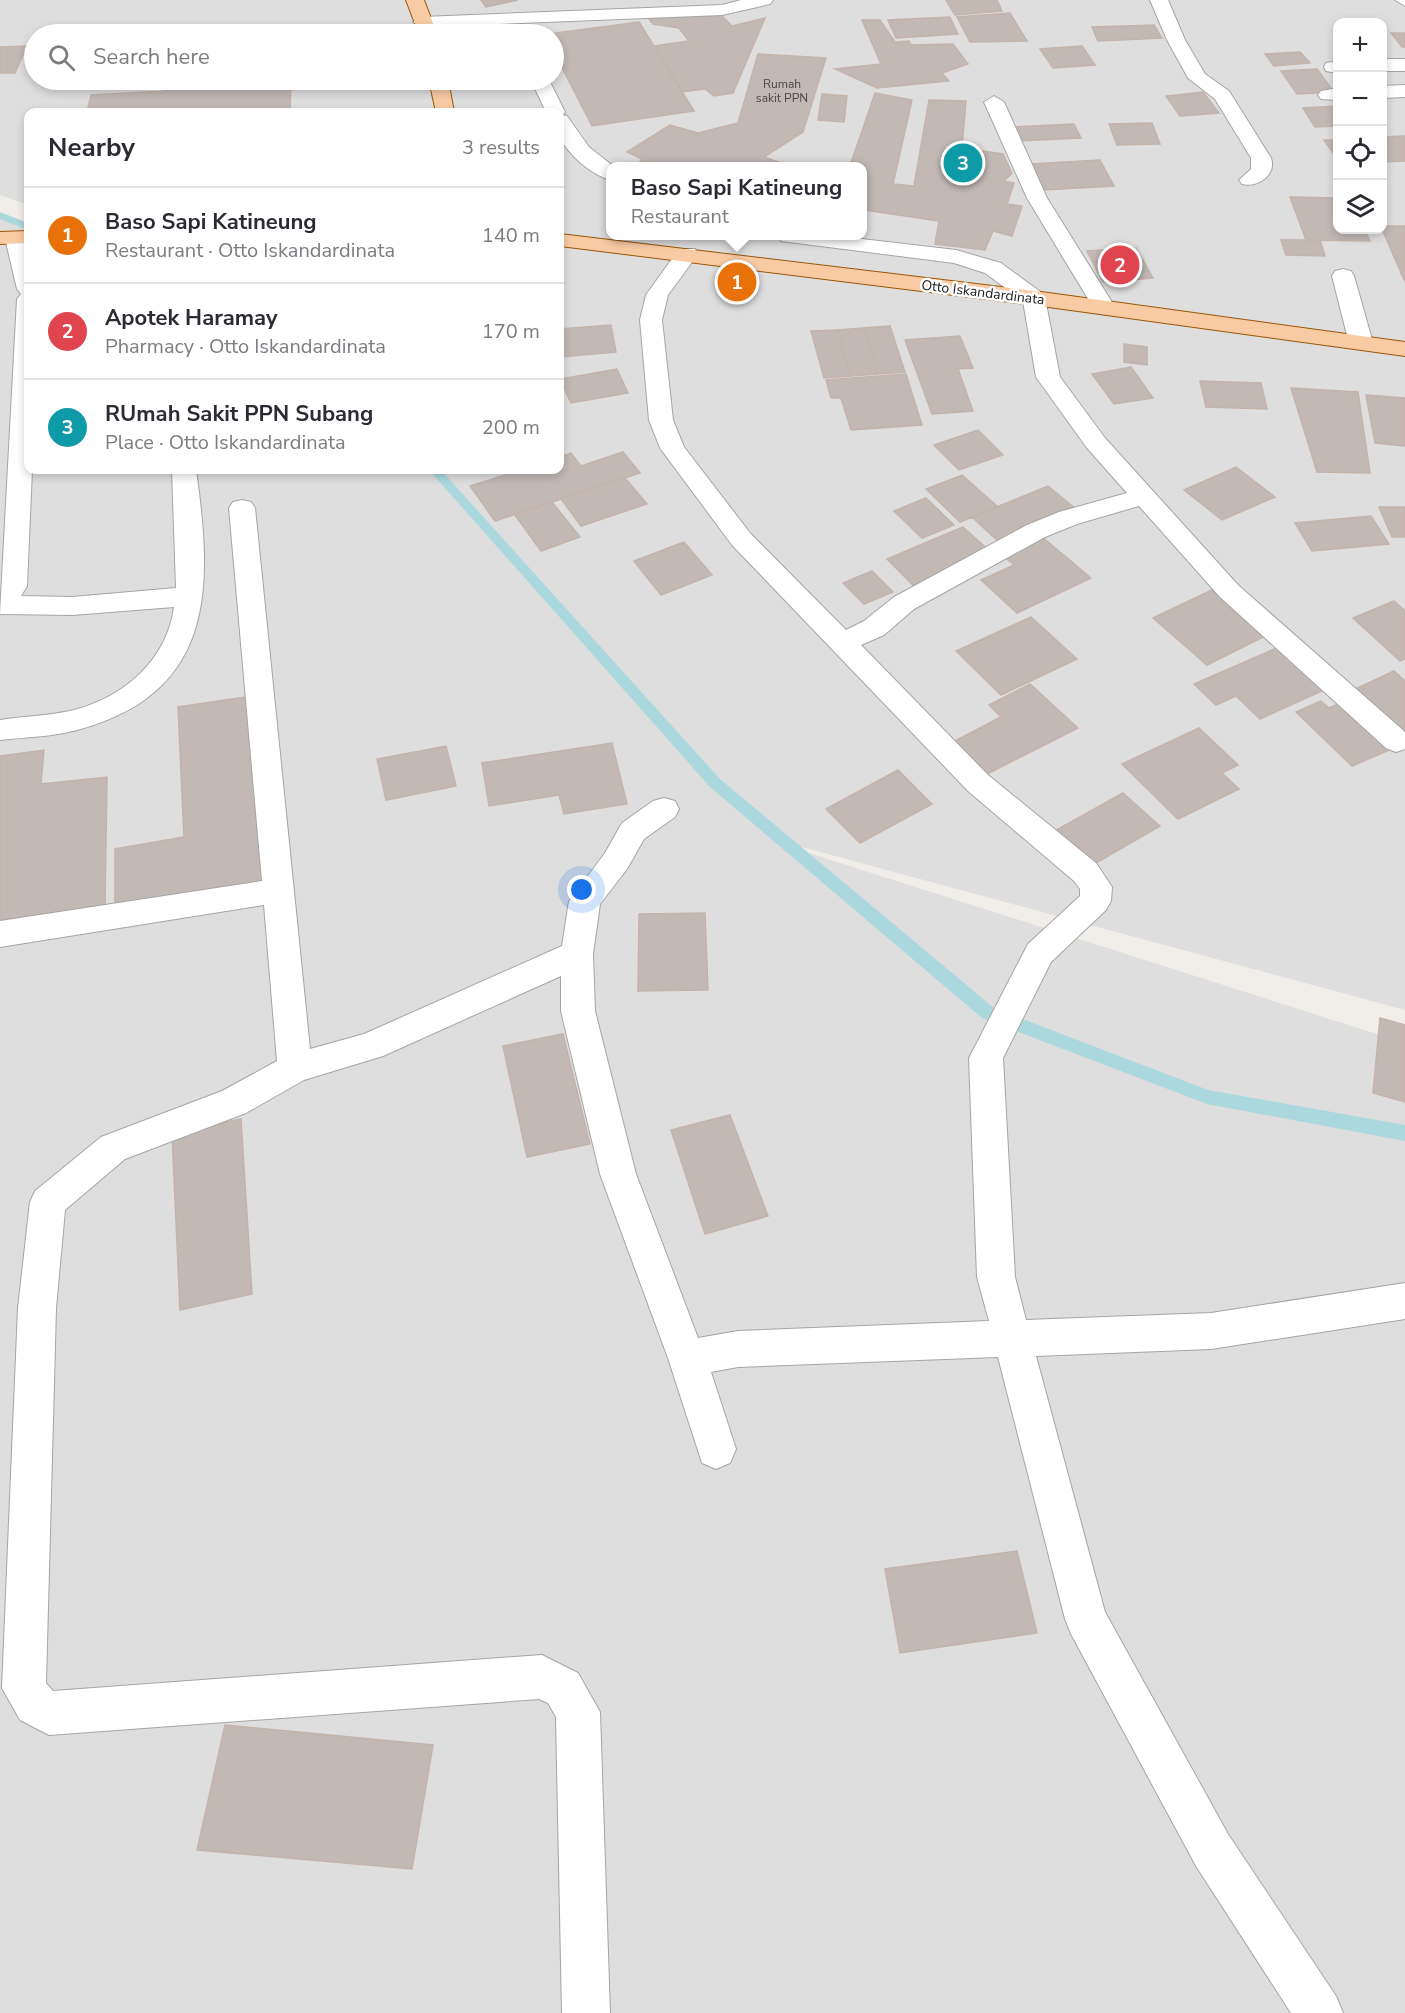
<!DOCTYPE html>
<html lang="en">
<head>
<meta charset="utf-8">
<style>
  body { margin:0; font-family:"Nunito Sans",sans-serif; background:#f2f2f3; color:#2b2b33 }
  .controls { position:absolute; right:18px; top:18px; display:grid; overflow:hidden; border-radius:12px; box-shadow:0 3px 9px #0003 }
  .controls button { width:54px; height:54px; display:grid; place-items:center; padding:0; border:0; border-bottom:2px solid #e1e1e2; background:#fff; color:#2b2b33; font:30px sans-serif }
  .you { position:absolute; left:582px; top:890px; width:21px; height:21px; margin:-15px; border:4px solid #fff; border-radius:50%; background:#1a73e8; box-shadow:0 0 0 9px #1a73e833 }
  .badge { display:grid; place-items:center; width:39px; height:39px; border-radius:50%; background:#cc061f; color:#fff; font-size:20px; font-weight:700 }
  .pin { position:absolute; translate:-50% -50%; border:3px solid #fff; box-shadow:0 2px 6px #0006 }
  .popup { position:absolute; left:606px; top:162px; width:261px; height:78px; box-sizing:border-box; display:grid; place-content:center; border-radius:12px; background:#fff; filter:drop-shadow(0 2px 4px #0005); font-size:20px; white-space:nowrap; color:#7c7c81 }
  .popup b { font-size:22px; color:#2b2b33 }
  .popup::after { content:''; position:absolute; left:50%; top:100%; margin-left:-12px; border:12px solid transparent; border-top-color:#fff }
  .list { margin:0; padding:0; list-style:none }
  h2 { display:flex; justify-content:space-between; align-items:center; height:78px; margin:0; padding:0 24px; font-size:26px }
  h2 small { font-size:20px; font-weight:400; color:#7c7c81 }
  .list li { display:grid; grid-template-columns:39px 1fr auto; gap:18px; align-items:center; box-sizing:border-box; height:96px; padding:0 24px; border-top:2px solid #e1e1e2 }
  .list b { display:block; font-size:22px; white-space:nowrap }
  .list p { margin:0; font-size:20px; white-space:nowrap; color:#7c7c81 }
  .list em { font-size:20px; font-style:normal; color:#7c7c81 }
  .icon { flex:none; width:33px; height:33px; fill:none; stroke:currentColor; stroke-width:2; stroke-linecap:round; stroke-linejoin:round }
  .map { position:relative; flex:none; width:1405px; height:2013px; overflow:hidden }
  .search { position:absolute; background:#fff; box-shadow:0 3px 9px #0003; left:24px; top:24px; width:540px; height:66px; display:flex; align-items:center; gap:15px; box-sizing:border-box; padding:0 21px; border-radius:33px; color:#7c7c81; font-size:22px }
  .panel { position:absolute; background:#fff; box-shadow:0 3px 9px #0003; left:24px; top:108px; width:540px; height:366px; border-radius:12px }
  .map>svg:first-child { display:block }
  .residential { fill:#dfdede; fill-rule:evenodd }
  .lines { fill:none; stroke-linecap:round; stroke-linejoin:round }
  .stream { fill:#abd8dd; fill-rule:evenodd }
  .building { fill:#c2b9b5; stroke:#c3b3ab; stroke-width:1.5 }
  .minor-casing { stroke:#a5a5a5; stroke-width:2 }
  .major-casing { stroke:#9a5605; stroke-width:2 }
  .minor { fill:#fff; fill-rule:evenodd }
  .major { fill:#f9cba5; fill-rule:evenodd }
  .labels { text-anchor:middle; stroke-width:5; stroke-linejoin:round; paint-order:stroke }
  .number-label { font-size:12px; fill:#494746 }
  .far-street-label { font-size:14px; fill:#212121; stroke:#fff }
</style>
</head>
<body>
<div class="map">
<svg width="1405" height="2013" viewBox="0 0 1405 2013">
  <rect width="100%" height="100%" fill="#f1ede8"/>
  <path class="residential" d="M0,0H1405V1010L787,843L790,847L1405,1043V2013H0V215L28,227V470H560V112H28V205L0,195ZM1338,22H1382V230H1338ZM34,34H554V80H34ZM611,166H863V236H611Z"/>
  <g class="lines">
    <path class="stream" d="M0,212L28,223V230L0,219Z
      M429,470H441L720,779L994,1008L1208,1090L1405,1125V1141L1207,1104L982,1018L710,787Z"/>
  </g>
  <path class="building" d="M481,0H518L486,7Z
    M946,0H997L1002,11L955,15Z
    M719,13L732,26L765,18L733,93L714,96L705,89L682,92L654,46L689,41L679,28L653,24L649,19Z
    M1010,13L1027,41L970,42L957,17Z
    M950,17L958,34L896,38L888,20Z
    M862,20H880L895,42L909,41L911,45L953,44L968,64L942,73L949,81L877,88L835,69L881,64Z
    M639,22L694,111L592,126L554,52V41L560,40L555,33Z
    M1154,25L1162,38L1098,41L1092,27Z
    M1391,33H1405V47H1402Z
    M27,46L15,73H0V47Z
    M1082,46L1095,65L1053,68L1040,49Z
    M1300,52L1310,63L1274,66L1265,54Z
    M758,54L826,58L803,132L764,157L790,166H637L642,159L627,152L670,125L698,133L738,123Z
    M1317,69L1334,92L1297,94L1281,71Z
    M166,80H257L256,84L291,82L290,112H87L91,95L165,91Z
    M1203,92L1219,113L1180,116L1166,96Z
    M875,93L912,100L893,184L914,186L929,100L966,101L962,148L1003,154L1012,173L1004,181L1014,183L1007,204L1022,206L1012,236L993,231L985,250L935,244L939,221L864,210L863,213V166H850Z
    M822,94L847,96L844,122L818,120Z
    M1338,106V126L1315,127L1303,108Z
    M1152,123L1160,144L1117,145L1109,124Z
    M1074,124L1081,138L1018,141L1012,127Z
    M1405,136V161L1382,162V137Z
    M1324,140H1338V160Z
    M1100,160L1114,186L1043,190L1031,164Z
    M1290,197L1338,198V230H1365L1370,241L1306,240Z
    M1382,226H1405V282L1382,229Z
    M1281,240H1320L1325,256L1286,255Z
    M1136,248L1153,278L1103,282L1087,251Z
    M611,325L616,352L560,357V329Z
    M890,326L905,372L878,374L863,328Z
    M863,328L878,374L851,376L837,330Z
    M837,330L851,376L824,378L811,331Z
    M960,336L973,368L958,369L973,411L932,414L905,340Z
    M1124,344L1147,347V365L1124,362Z
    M1131,367L1153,398L1114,404L1092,374Z
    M617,369L628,393L571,403L560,379Z
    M906,374L922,425L851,430L841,398H831L826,380Z
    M1200,381L1261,383L1267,409L1206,407Z
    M1291,388L1358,392L1370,473L1317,472Z
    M1366,395L1405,398V446L1375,443Z
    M978,430L1003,455L959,470L934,445Z
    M623,452L640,473L495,521L470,486L521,470H560V457L571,453L581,466Z
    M1236,467L1275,497L1222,520L1184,490Z
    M962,475L998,507L960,522L926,489Z
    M625,478L647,504L581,526L561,499Z
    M1048,486L1076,509L999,542L972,517Z
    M926,498L954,525L922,538L894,511Z
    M552,502L580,537L541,551L515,515Z
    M1379,507H1405V537H1392Z
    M1371,516L1389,544L1312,551L1295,523Z
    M963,527L992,553L915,587L887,559Z
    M1041,536L1091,578L1017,613L981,580L1014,565L1001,554Z
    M684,542L712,575L661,595L634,561Z
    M872,571L893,592L864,604L843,583Z
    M1212,590L1267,635L1207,665L1153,618Z
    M1394,601L1405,611V659L1400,661L1353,618Z
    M1031,617L1077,659L1001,695L956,651Z
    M1279,647L1326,689L1260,719L1236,696L1216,705L1194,684Z
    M1394,671L1405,681V742L1349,692Z
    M1030,684L1078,728L987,774L953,742L1001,717L989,705Z
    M252,696L268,882L115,909V849L184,837L178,707Z
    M1321,701L1329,708L1345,701L1394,748L1352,766L1296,712Z
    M1199,728L1238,765L1222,773L1239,789L1178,819L1122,764Z
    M612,743L627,804L564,814L559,795L489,806L482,763Z
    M446,746L456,786L386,800L377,759Z
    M44,750L41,784L107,777L105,906L0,920V756Z
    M898,770L932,804L860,843L826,809Z
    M1123,793L1160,826L1089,867L1053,832Z
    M705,913L708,990L638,991L639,914Z
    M1380,1018L1405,1025V1102L1373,1093Z
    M563,1034L590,1144L527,1157L503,1046Z
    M730,1115L768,1216L705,1234L671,1130Z
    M241,1119L252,1294L180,1310L172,1133Z
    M1017,1551L1037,1633L900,1653L885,1569Z
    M225,1725L433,1745L412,1869L197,1850Z"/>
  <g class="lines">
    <g class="minor-casing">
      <path id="minor" d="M741,0H773L770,4L722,15L422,27L413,22L422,17L722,5Z
        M1150,0H1168L1185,40L1205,74L1229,91L1271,158C1277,175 1257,188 1242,184L1239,180L1251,169V158L1215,99L1188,78L1167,40Z
        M1395,0H1405V6Z
        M1382,59H1405V71H1382Z
        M1338,61V73L1326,71L1324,67L1326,63Z
        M531,80H549L565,112L563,115L567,116L589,147L613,166L611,180C592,175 568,155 560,137C558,130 560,120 560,112H546Z
        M1405,85V97L1382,98V86Z
        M1338,88V100L1321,99L1318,95L1321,91Z
        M994,96L1004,102L1047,198L1115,307L1112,312H1096L1027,198L984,102Z
        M16,232L24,233L28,245V470H32L27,586L21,596L72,597L176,588L172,470H196C213,589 215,693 77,730C52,737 26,737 0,740V720C24,716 50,716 74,710C124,697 167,660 174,607L72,615L0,614L17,299L21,294L17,289L5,238L8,233Z
        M778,236H836L956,250L1001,263L1042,293L1045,298L1060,377L1105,438L1238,585L1405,732V749L1396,752L1386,748L1220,597L1139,506L1077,524L1045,537L914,609L884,635L861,645L988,775L1096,863L1112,887L1111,901L1106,910L1051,962L1003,1058L1015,1277L1026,1320L1211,1313L1405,1283V1319L1211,1349L1036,1356L1105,1612L1228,1834L1336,1996L1343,2013H1291L1196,1866L1071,1634L1065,1619L998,1357L738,1367L711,1372L736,1449L730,1463L716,1469L702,1463L668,1358L600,1174L561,1011V976L383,1056L304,1080L246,1113L125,1159L65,1210L56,1308L46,1683L53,1691L542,1655L578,1673L600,1712L610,2013H562L556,1717L548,1703L539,1699L49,1735L20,1720L2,1688L18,1308L30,1202L35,1191L101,1137L222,1091L277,1061L264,905L0,947V921L262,881L229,508L233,502L242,500L251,502L255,508L310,1049L364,1034L562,946L569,901L605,853L622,823L653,801L664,798L675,801L679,809L675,817L644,839L627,869L600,904L593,954L595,1011L636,1174L698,1338L738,1331L989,1321L977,1277L969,1058L1028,944L1080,896V889L1074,881L968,791L732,545L660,448L649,420L640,320L646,295L679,249H695L698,254L668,295L662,320L673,420L684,447L750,533L846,630L864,621L894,597L1027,525L1059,512L1127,493L1087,448L1036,377L1023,301L985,273L954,263L789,242L781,241Z
        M1343,269L1351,271L1354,276L1373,343L1369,348H1353L1349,343L1332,276L1335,271Z"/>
    </g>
    <g class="major-casing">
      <path id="major" d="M406,0H424L437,34H419Z
        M429,80H448L454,112H436Z
        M28,231V243L0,244V232Z
        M560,234L1034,291L1405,342V356L1034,305L560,246Z"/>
    </g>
    <use href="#minor" class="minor"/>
    <use href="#major" class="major"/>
  </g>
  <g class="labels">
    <g class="number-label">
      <text x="782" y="88">Rumah<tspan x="782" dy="14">sakit PPN</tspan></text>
    </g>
    <g class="far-street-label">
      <text transform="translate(983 292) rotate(7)" y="5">Otto Iskandardinata</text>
    </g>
  </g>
</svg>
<div class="controls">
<button>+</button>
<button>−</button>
<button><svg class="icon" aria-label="locate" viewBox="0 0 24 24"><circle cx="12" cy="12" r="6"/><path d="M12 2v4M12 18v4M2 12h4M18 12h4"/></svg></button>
<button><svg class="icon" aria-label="layers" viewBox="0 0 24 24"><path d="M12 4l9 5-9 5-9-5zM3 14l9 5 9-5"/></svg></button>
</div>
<div class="you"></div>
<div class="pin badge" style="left:737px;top:282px;background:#e8710a">1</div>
<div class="popup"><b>Baso Sapi Katineung</b>Restaurant</div>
<div class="pin badge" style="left:1120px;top:265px;background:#e0444e">2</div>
<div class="pin badge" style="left:963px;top:163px;background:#0f9aa8">3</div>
<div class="search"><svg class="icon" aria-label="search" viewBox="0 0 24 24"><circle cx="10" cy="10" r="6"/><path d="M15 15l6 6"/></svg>Search here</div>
<section class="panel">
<h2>Nearby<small>3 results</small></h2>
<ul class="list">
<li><span class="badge" style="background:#e8710a">1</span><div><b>Baso Sapi Katineung</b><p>Restaurant · Otto Iskandardinata</p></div><em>140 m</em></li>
<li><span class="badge" style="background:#e0444e">2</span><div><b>Apotek Haramay</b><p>Pharmacy · Otto Iskandardinata</p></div><em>170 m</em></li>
<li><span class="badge" style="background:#0f9aa8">3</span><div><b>RUmah Sakit PPN Subang</b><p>Place · Otto Iskandardinata</p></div><em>200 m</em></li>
</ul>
</section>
</div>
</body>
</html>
